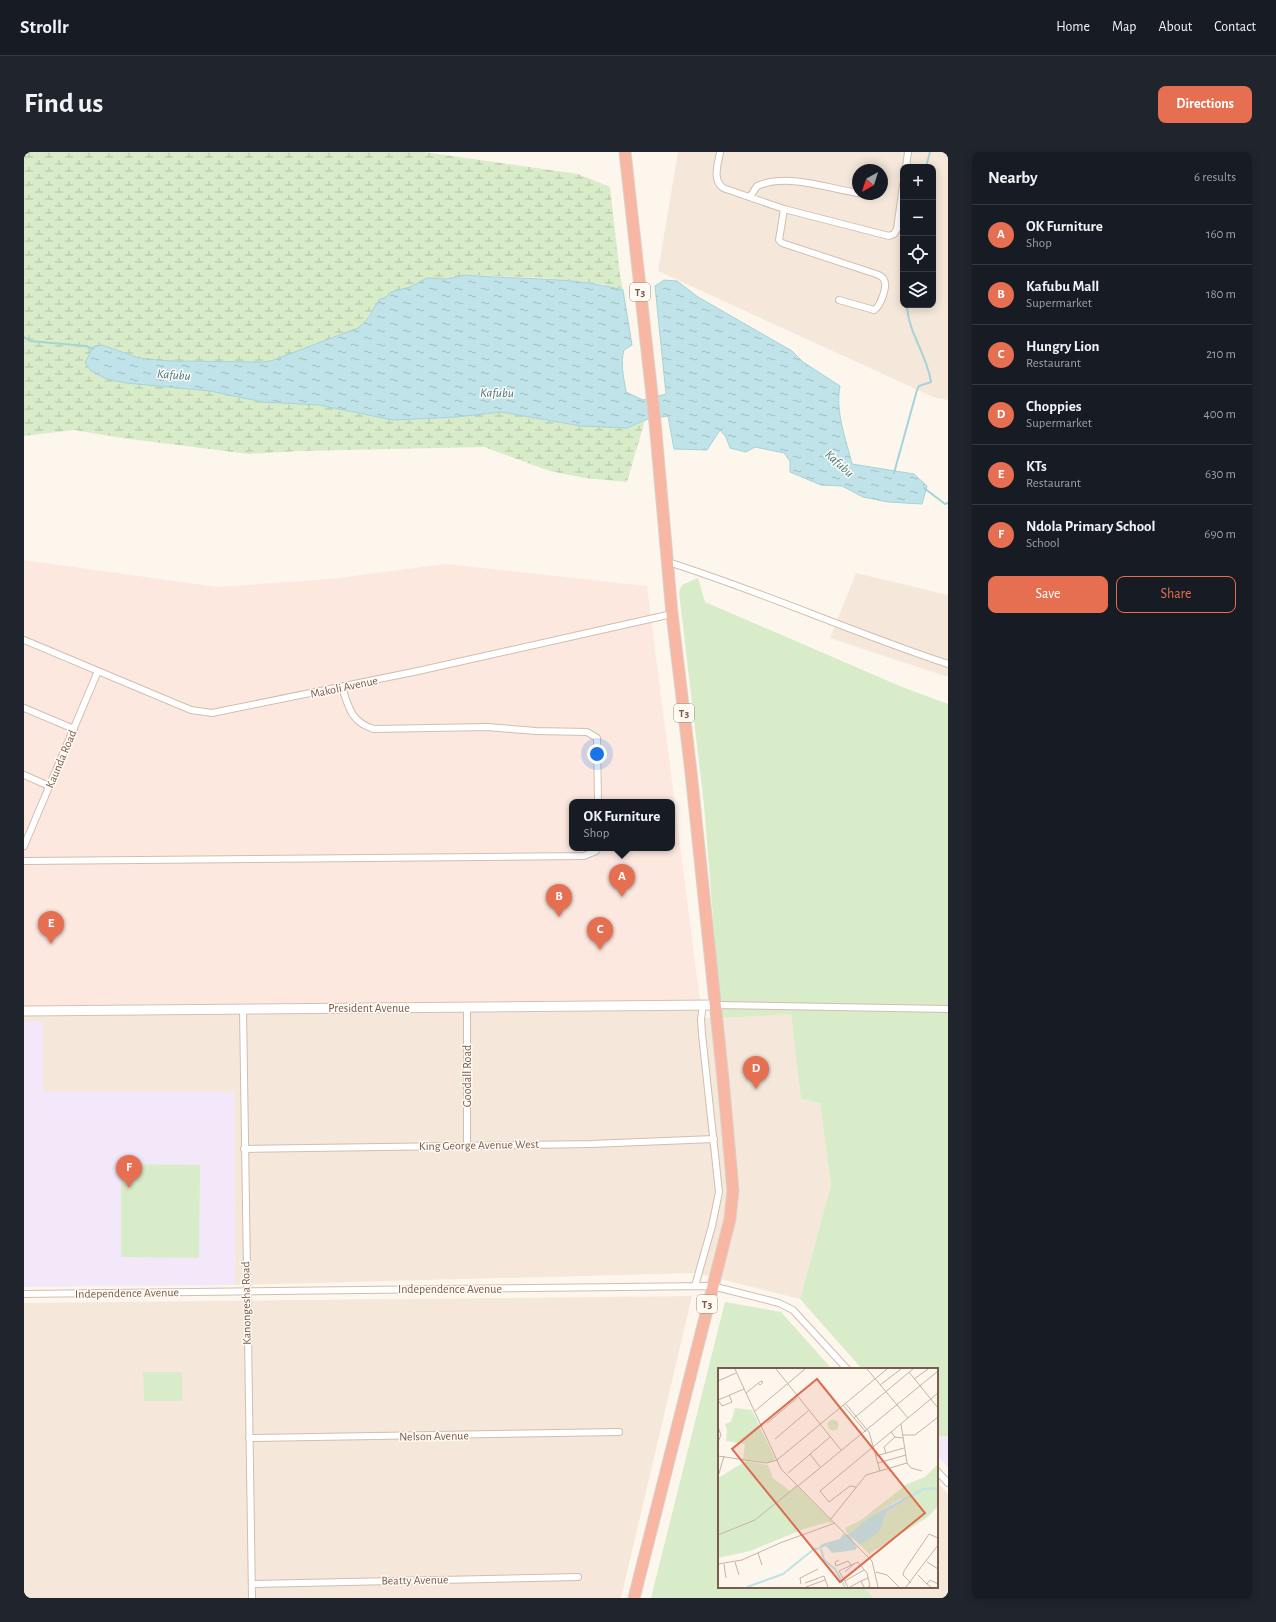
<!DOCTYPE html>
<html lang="en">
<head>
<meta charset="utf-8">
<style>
  body { margin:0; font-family:"Alegreya Sans",sans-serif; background:#20242c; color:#f1f3f6 }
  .controls { position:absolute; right:12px; top:12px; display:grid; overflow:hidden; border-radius:8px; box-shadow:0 2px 10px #0003 }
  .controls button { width:36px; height:36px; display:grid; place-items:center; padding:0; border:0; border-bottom:1px solid #363941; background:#171b24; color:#f1f3f6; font:20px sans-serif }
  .compass { position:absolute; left:828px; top:12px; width:36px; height:36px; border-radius:50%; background:#171b24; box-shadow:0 2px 10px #0003; rotate:219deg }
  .you { position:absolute; left:573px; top:602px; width:14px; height:14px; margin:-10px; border:3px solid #fff; border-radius:50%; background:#1a73e8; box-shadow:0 0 0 6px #1a73e833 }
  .badge { display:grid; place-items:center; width:26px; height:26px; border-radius:50%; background:#e76f51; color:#fff; font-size:13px; font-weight:700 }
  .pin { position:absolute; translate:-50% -33px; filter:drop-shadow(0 1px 2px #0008) }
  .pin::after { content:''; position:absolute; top:21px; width:14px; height:12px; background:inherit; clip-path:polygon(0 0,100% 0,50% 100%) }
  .popup { position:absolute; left:545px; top:647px; width:106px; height:52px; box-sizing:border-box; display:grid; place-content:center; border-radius:8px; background:#171b24; filter:drop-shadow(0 1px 3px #0005); font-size:13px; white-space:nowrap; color:#9ea1a6 }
  .popup b { font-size:15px; color:#f1f3f6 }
  .popup::after { content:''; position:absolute; left:50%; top:100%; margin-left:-8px; border:8px solid transparent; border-top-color:#171b24 }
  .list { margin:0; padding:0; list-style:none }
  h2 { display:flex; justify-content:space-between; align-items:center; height:52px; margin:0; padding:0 16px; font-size:17px }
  h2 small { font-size:13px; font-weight:400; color:#9ea1a6 }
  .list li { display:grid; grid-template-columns:26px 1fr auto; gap:12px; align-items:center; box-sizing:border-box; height:60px; padding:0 16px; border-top:1px solid #363941 }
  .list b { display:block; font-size:15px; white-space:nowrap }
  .list p { margin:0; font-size:13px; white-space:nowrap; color:#9ea1a6 }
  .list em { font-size:13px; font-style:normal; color:#9ea1a6 }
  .actions { display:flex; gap:8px; padding:12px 16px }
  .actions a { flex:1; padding:9px 0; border:1px solid #e76f51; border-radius:8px; text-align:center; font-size:14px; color:#e76f51 }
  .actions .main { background:#e76f51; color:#fff }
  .icon { flex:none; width:22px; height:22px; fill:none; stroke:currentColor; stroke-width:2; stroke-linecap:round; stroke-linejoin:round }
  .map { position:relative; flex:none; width:924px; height:1446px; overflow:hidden; border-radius:8px }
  header { display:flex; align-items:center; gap:24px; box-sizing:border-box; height:56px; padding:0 20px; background:#171b24; border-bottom:1px solid #363941 }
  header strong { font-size:19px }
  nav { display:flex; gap:22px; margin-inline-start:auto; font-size:14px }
  .intro { display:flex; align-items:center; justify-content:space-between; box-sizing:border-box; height:96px; padding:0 24px }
  h1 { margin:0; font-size:28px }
  .button { padding:10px 18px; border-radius:8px; background:#e76f51; color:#fff; font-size:14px; font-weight:700 }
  main { display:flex; gap:24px; padding:0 24px }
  aside { flex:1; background:#171b24; border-radius:8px; box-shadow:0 2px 10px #0003 }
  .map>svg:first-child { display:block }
  .residential { fill:#f5e8da; fill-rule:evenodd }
  .commercial { fill:#fde8e0; fill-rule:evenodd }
  .education { fill:#f3e8fa }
  .grass { fill:#d8ecc9 }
  .wetland { fill:url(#wetland-marsh) }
  .water { fill:url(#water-ripples); stroke:#a5d3da }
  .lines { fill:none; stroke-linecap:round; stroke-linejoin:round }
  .stream { stroke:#a5d3da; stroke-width:2 }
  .street-casing { stroke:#d1beb0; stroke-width:8 }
  .secondary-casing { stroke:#d6c0b0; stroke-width:11 }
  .highway-casing { stroke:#dad1cd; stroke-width:13 }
  .street { stroke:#fff; stroke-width:6 }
  .secondary { stroke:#fff; stroke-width:9 }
  .highway { stroke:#f7b7a3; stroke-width:11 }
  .labels { text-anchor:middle; stroke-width:3; stroke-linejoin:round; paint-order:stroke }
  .shield { fill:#fffaf3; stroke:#a28b7f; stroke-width:1 }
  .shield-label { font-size:11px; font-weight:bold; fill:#7a5c4d }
  .street-label { font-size:12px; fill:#7a5c4d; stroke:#fffaf3 }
  .water-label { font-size:13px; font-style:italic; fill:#437c86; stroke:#fffaf3 }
  .inset-river { fill:none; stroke:#bfe3e8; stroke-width:2 }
  .inset-road { fill:none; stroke:#c5b3a7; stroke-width:1 }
  .view { fill:#dc6d51; fill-opacity:0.15; stroke:#dc6d51; stroke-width:2 }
  .inset-edge { fill:none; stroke:#7a5c4d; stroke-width:2 }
</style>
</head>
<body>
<header>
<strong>Strollr</strong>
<nav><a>Home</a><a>Map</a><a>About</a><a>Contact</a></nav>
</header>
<div class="intro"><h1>Find us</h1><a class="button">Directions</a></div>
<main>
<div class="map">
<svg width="924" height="1446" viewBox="0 0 924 1446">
  <defs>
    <pattern id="wetland-marsh" width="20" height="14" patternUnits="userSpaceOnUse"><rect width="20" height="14" fill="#d8ecc9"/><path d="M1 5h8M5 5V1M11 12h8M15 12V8" fill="none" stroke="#b4c2a5"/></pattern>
    <pattern id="water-ripples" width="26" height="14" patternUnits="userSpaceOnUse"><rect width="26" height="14" fill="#bfe3e8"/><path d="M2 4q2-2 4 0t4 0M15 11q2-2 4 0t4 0" fill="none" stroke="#a0bbbe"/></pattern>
  </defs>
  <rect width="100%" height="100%" fill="#fdf6ec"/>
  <path class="residential" d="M654,0H924V248L909,245L634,119ZM879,15H909V153H879ZM834,18H858V42H834Z
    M832,421L924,443V525L806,486Z
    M676,849L677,866H697L767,861L777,947L796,951L807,1033L776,1147L672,1121L211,1133L210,940H19V870H0V855Z
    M668,1144L597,1446H0V1151Z
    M913,1330L924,1342V1446H850L840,1435H913Z"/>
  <path class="commercial" d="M0,408L193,435L306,427L421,412L623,434L676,849L0,855ZM548,650H648V696H548Z"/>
  <path class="education" d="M19,869V940H210L211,1133L0,1135V870Z
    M924,1284V1315L913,1303V1285Z"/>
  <path class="grass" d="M674,426L681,450L878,535L924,552V1284L913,1285V1217H838L776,1147L807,1033L796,951L777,947L767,862L697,866L680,653L655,440L658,433Z
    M97,1012L176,1013L175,1106L97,1105Z
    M701,1150L757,1160L808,1217H695V1435H840L850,1446H627Z
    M119,1220H158V1249H120Z"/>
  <path class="wetland" d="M0,0H400L554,22L586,35L596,123L599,138L579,132L522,126L441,123L423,127L403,126L386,135L367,140L345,162L341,170L334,176L247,209L237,210L145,209L115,206L78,193L67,219L83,227L102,231L186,239L258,250L295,253L369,268L433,265L477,260L557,274L603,276L621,268L603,330L561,326L526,319L460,295L276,299L225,302L98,286L50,278L0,284Z"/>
  <path class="water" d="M441,123C494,128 548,124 599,138L608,193L600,198C596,212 600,226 602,240L619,248L642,242L631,134L640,128L653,129L674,145L768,199L779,210L816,234C811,260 822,287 828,312L890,322L903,334L898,352L864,350L839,345L818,334L797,333L766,320V309L760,301L731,295L722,300L706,296L702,285L696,278L683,298L650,297L644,264L621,268L603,276L557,274L477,260L433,265L369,268L295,253L239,250L186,239L102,231L83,227L67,219L61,211L69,195L78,193L115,206L145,209L237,210L247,209L334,176L341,170L356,147L361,146L367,140L386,135L403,126L423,127Z"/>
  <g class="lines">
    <path class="stream" d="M902,15L906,0
      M0,185L6,189L62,194L69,197
      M870,321L893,238L895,234L907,230C903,202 884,181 883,153
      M900,336L921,352L924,351"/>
    <g class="street-casing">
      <path id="street" d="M696,0C694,13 688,27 699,36L760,57L865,84L870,82L873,77L879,33
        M882,15L884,0
        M726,45L733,34C764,21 802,36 834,41
        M760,57L755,88L758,91L852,122C855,123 859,125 860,128C864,134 856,155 850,158L815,148
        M644,410C739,440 830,481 924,512
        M0,488L167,558L188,561L394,519L648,462
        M318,535C324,555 328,571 350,577L463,575L512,579L563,580L573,586L574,650
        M0,556L50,577
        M0,623L25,634
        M0,694L74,519
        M0,709L560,704L572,699L573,696
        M691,853L924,857
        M443,855V993
        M219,857L228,1446
        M220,997L567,992L690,987
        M671,1134L688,1074L695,1040L678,882L677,867L679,853
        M0,1142L688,1134L755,1151L769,1158L823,1217
        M225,1286L595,1280
        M913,1319L924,1331
        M228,1432L554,1425"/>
    </g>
    <g class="secondary-casing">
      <path id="secondary" d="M0,859L691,853"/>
    </g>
    <g class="highway-casing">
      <path id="highway" d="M601,0L631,270L648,462L667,620L699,927L709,1038L706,1067L610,1446"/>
    </g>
    <use href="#street" class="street"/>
    <use href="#secondary" class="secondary"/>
    <use href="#highway" class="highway"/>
  </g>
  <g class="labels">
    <g class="shield">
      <rect x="606" y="131" width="20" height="18" rx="3"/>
      <rect x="650" y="552" width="20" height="18" rx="3"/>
      <rect x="673" y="1143" width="20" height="18" rx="3"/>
    </g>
    <g class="shield-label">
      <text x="616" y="144">T3</text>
      <text x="660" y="565">T3</text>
      <text x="683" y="1156">T3</text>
    </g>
    <g class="street-label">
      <text transform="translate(320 535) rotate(-12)" y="4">Makoli Avenue</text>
      <text transform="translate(37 607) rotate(-67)" y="4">Kaunda Road</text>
      <text x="345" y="860">President Avenue</text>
      <text transform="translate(443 924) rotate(-90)" y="4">Goodall Road</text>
      <text transform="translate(455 993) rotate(-1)" y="4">King George Avenue West</text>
      <text x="426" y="1141">Independence Avenue</text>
      <text transform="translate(103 1141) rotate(-1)" y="4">Independence Avenue</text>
      <text transform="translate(222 1151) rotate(-91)" y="4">Kanongesha Road</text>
      <text transform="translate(410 1284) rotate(-1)" y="4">Nelson Avenue</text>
      <text transform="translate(391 1428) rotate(-1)" y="4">Beatty Avenue</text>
    </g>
    <g class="water-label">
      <text transform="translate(150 222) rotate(4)" y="5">Kafubu</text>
      <text transform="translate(473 240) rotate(1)" y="5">Kafubu</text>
      <text transform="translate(816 311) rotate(42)" y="5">Kafubu</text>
    </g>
  </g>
  <g transform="translate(694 1216)">
    <rect width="220" height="220" fill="#fdf6ec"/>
    <path d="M17,40L34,42L57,91L51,95L25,91L27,76L8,73L9,62L7,56L13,54ZM109.5 57a5.5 5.5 0 1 1 11 0a5.5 5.5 0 1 1-11 0ZM28,93L50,97L55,110L72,123L78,117L114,153L113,156L111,154L86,161L32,183L0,190V110Z" fill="#d8ecc9"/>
    <path d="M220,96V138L210,149L151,186L142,177L161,164L169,144L186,133L184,130L153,148L130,167L127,160L143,152L189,116L207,109Z" fill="#d8ecc9"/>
    <path d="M186,130V133L169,144L161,164L150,172L142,177L132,168L139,180L137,182L114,185L108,178L99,182L104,176L122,171L125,166L130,167L153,148Z" fill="#bfe3e8"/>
    <path class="inset-river" d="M185,132L206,121L215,120L220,123M103,181L106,192L117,201L127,219M29,219L65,206L96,181H100"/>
    <path class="inset-road" d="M17,1L63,101L154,193L160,219M58,1L123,82M149,1L190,50M191,4L220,40M196,11L210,1M0,13L18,5M162,17L183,1M28,25L43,13L45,14L42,17L40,15M0,32L26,21M0,32L4,38L14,34L11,27M127,35L151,64L162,103M125,37L148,64M37,43L87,1M136,50L195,1M49,55L79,30M183,56L189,95M0,59L3,67L0,74M173,64L177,69L185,70M185,67H197L220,49M57,71L90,43M168,85L166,79L177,69M92,86L102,99M0,88L48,95L59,92L169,1M158,88L186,80M160,95L188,87M189,95L193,100L204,103M70,105L112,69M0,109L6,88M80,118L220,3M138,119L132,118L111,134L102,123L220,25M113,151L148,107L189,95M0,167L37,152L79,118M40,185L44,197M121,192L117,194L118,198L130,193L133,197M17,194L21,207M209,194L220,201M0,196L24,192L62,175L117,155M6,196L8,210M127,204L137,195M158,204L169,207L181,219M200,207L209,216M127,213L146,202M87,215L106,208L110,219M193,215L185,207L186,203L211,166L220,170M83,216L82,210L100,201M88,219L107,212M130,219L121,203L140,194L149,205L152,218L150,219M132,219L143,213M146,219L143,213L150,210M188,219L220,177M213,219L209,216L212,212L220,216"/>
    <path class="view" d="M99,11L207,145L122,214L14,81Z"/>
    <rect width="220" height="220" class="inset-edge"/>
  </g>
</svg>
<div class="controls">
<button>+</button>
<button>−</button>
<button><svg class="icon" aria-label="locate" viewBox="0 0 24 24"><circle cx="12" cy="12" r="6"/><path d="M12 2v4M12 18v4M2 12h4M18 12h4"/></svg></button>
<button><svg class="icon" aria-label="layers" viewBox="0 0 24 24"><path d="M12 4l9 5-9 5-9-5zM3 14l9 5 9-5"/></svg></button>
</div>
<svg class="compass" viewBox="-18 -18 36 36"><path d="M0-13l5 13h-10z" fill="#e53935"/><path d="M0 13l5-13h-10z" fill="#9ea1a6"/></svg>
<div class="you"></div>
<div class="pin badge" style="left:598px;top:745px">A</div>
<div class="popup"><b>OK Furniture</b>Shop</div>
<div class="pin badge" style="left:535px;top:765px">B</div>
<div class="pin badge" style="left:576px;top:798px">C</div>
<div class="pin badge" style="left:732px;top:937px">D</div>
<div class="pin badge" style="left:27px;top:792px">E</div>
<div class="pin badge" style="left:105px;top:1036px">F</div>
</div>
<aside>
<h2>Nearby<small>6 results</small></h2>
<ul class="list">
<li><span class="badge">A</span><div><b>OK Furniture</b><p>Shop</p></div><em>160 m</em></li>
<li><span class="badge">B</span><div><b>Kafubu Mall</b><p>Supermarket</p></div><em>180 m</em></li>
<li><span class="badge">C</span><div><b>Hungry Lion</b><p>Restaurant</p></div><em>210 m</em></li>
<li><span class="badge">D</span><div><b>Choppies</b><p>Supermarket</p></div><em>400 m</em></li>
<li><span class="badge">E</span><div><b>KTs</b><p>Restaurant</p></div><em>630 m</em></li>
<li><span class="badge">F</span><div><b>Ndola Primary School</b><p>School</p></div><em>690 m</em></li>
</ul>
<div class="actions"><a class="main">Save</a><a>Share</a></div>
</aside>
</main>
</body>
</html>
